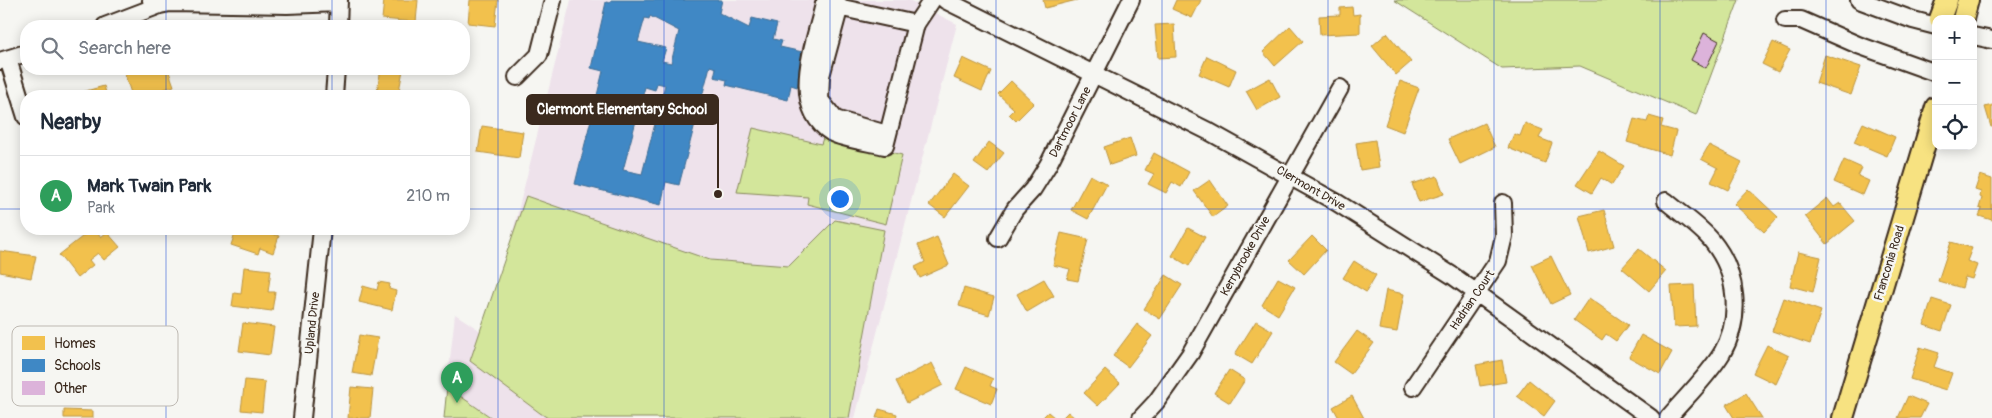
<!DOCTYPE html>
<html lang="en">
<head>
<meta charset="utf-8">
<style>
  body { margin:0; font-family:Pangolin,sans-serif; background:#f6f6f7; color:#1f2937 }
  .controls { position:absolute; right:15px; top:15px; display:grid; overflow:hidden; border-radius:10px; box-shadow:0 2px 12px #0003 }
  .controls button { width:45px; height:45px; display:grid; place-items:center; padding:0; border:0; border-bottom:1px solid #e0e1e3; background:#fff; color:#1f2937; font:25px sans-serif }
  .you { position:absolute; left:839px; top:198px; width:18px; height:18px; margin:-12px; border:4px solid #fff; border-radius:50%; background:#1a73e8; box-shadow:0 0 0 8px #1a73e833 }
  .badge { display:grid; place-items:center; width:32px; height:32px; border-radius:50%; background:#2563eb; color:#fff; font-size:16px; font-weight:700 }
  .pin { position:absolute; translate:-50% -41px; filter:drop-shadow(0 1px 2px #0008) }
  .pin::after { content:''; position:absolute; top:26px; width:18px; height:15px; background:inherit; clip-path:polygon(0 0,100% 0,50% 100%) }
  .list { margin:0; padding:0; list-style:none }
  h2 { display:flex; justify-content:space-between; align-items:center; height:65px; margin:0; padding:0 20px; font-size:21px }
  h2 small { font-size:16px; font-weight:400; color:#747a83 }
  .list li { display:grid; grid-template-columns:32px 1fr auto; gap:15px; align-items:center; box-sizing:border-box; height:80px; padding:0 20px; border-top:1px solid #e0e1e3 }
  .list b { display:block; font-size:19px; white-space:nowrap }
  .list p { margin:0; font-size:16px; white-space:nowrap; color:#747a83 }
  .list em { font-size:16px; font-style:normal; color:#747a83 }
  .icon { flex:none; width:28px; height:28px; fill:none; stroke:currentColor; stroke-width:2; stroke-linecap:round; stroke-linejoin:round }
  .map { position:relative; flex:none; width:1992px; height:418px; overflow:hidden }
  .search { position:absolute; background:#fff; box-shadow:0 2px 12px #0003; left:20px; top:20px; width:450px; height:55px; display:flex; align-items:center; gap:12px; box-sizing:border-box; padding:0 18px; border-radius:20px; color:#747a83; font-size:19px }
  .panel { position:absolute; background:#fff; box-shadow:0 2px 12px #0003; left:20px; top:90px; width:450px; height:145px; border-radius:20px }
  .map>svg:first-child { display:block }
  .built { fill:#eee2eb }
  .green { fill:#d3e69b; stroke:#87885c }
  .homes { fill:#f2c14e; stroke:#bb9440 }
  .schools { fill:#3f88c5; stroke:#3e6c93; fill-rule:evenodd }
  .building { fill:#dcb3da; stroke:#3b2a1e }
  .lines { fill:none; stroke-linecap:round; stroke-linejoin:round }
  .minor-casing { stroke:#3b2a1e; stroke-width:20 }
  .major-casing { stroke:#3b2a1e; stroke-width:24 }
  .minor { stroke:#f6f6f2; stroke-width:16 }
  .major { stroke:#f7e281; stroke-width:20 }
  .grid { fill:none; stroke:#1d4ed8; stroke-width:1; stroke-opacity:0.55 }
  .labels { text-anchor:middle; stroke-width:5; stroke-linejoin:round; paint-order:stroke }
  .street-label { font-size:12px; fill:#3b2a1e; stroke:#f6f6f2 }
  .key { fill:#f6f6f2; stroke:#beb9b2; stroke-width:1 }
  .key-label { font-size:14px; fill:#3b2a1e }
  .leader { fill:none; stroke:#3b2a1e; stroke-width:2 }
  .callout-dot { fill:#3b2a1e; stroke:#f6f6f2; stroke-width:2 }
  .callout { fill:#3b2a1e; stroke:#3b2a1e; stroke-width:2 }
  .callout-label { font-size:14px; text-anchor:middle; font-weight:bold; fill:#fff }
</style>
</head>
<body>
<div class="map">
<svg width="1992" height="418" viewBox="0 0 1992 418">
  <rect width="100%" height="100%" fill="#f6f6f2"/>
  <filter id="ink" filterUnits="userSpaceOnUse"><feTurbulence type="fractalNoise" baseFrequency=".02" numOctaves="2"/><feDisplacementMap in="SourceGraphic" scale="10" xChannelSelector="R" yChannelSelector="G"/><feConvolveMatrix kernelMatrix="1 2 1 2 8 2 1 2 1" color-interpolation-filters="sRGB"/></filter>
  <g filter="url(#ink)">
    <path class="built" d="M571,0H909L957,24L855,418H492L447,387L455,314L487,335Z"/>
    <path class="green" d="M1394,0H1739L1696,115L1580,66L1502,69Z
      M753,128L821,144L824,135L902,155L886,224L807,204L808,197L737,192Z
      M526,196L710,260L789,266L835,220L884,230L849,418H548L540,413L470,361Z
      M447,387L492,418H444Z"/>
    <path class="homes" d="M384,0H418L416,22L382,19Z
      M470,0H498L495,26L468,23Z
      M1043,0H1077L1045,8Z
      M1176,0H1201L1192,18L1172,9Z
      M1352,7L1353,15L1360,14V33L1320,35L1319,16L1340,15V8Z
      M1174,24L1176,57L1158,58L1155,25Z
      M1290,26L1303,41L1275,66L1263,52Z
      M1387,33L1411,62L1396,75L1372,46Z
      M1773,42L1790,50L1778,72L1762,64Z
      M1825,55L1861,67L1851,95L1816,83Z
      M1207,56L1236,70L1229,87L1199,74Z
      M963,58L991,71L982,91L954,78Z
      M123,69H168L174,86L140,96H132Z
      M381,69L403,70L398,96H376Z
      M1270,78L1280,97L1257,110L1246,91Z
      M1011,81L1034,103L1016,121L1009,114L1014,109L998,94Z
      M1400,81L1419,88L1403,132L1385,125Z
      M104,86L107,96H68Z
      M1992,105V127H1991L1985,107Z
      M1649,116L1663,120L1661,127L1676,131L1670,155L1627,142L1634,119L1647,122Z
      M1484,123L1495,147L1460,164L1448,139Z
      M1525,123L1543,130L1539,138L1552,143L1545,163L1508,148L1514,134L1520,136Z
      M1863,123L1895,137L1887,156L1854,142Z
      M482,126L523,132L519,158L478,152Z
      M1130,138L1136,156L1110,165L1104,147Z
      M1375,140L1379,167L1360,170L1356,143Z
      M989,142L1004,153L988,173L974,163Z
      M1709,145L1742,162L1728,190L1711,182L1718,168L1701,159Z
      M1599,151L1624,166L1612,185L1601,178L1592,193L1577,184Z
      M1154,153L1189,172L1181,187L1172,182L1166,193L1148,184L1154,174L1145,170Z
      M1844,160L1862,168L1858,176L1869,181L1863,195L1834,182Z
      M953,174L969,186L945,217L929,205Z
      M1090,175L1107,184L1088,219L1071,210Z
      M1980,175L1992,179V220L1979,216L1982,209L1979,208L1982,198L1980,197L1981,192L1975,190Z
      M1437,176L1444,194L1419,202L1412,184Z
      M1210,180L1228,206L1213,217L1194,191Z
      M1748,189L1778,217L1764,232L1734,204Z
      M1827,198L1834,207L1840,203L1855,221L1827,244L1805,216Z
      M1604,210L1614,246L1589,253L1579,216Z
      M1188,228L1205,237L1189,266L1172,256Z
      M92,229H95L101,237L107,232L120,247L104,260L98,253L89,260L93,265L77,278L59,255Z
      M243,229H268L267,232L279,236L273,253L260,248L258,254L231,245L235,233L240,235Z
      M1061,233L1088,239L1078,281L1067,279L1070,269L1053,265Z
      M1312,236L1326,250L1304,274L1289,260Z
      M937,237L949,265L920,278L915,267L925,262L918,245Z
      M1951,242L1972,248L1967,261L1977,265L1972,279L1965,277L1962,288L1938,281Z
      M1639,249L1666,271L1649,291L1622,268Z
      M0,251L36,256L31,278L0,272Z
      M1798,252L1821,257L1813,292L1790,286Z
      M1551,256L1570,295L1551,304L1532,265Z
      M1354,261L1376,275L1366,292L1343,278Z
      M244,267L271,270L268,292H275L272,311L232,306L234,293L241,294Z
      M1166,275L1182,285L1160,319L1144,309Z
      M1278,278L1295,287L1278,315L1262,305Z
      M1044,279L1054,296L1027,312L1017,294Z
      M379,282L390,284L389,289L396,291L392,310L359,302L363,286L377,290Z
      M1694,285L1696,326L1674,327L1671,286Z
      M964,288L994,297L989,315L959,306Z
      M1386,290L1404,294L1397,332L1379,329Z
      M1589,298L1628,325L1616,341L1606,334L1602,340L1574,320Z
      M1784,298L1821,311L1810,344L1772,331Z
      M1932,299L1951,305L1942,331L1924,325Z
      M1256,321L1273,331L1252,364L1235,354Z
      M243,323L274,327L270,355L239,351Z
      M1137,324L1152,336L1128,367L1113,356Z
      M1357,331L1374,343L1351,374L1334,362Z
      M359,335L378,338L371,376L352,373Z
      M1641,335L1672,352L1660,374L1629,357Z
      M1767,345L1789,356L1776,384L1753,373Z
      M1920,347L1939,353L1934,367L1952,373L1946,390L1910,379Z
      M1502,360L1506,382L1480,386L1476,365Z
      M932,363L943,385L907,403L896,381Z
      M966,367L993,379L990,386L997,389L991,404L956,389Z
      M1105,370L1120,383L1098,406L1084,393Z
      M1229,370L1245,380L1230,403L1214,393Z
      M245,380L265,382L262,412L241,410Z
      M1529,380L1555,401L1544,416L1517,396Z
      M351,387L373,389L370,418H348Z
      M1746,393L1762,418H1734L1726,405Z
      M1352,396L1364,418H1339L1333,407Z
      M1908,396L1927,404L1920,418H1898Z
      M879,409L897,414L896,418H876Z
      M64,410L93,411V418H64Z
      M1048,412L1055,418H1042Z
      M1068,412L1075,418H1062Z"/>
    <path class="schools" d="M611,0H722L719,13L749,28L752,18L777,24L773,39L782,41L780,47L807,53L797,87L791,85L788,100L726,85L727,80L714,77L716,68L710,66L679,185L666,182L661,205L575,184L603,71L591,68L606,2L610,3ZM650,16L679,31L671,63L662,61L666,48L638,42L645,18L649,19ZM657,83L665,85L642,174L623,170L645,87L655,90Z"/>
    <path class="building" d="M1704,33L1719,41L1706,68L1691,60Z"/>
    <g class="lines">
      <g class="minor-casing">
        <path id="minor" d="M151,0L160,5L170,3L287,5L339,3
          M945,0L1208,131L1336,202L1453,276L1651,418
          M1859,0L1913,20L1936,26
          M840,6L821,76L820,100L835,119L887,134
          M1785,20H1801L1858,45L1936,73
          M916,24L885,146C872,143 842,139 832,133C788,105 815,44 824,4L916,24L932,0
          M105,26L160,5
          M338,26L339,0
          M1973,36L1992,40
          M8,59L26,117
          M0,61L26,53
          M517,77L539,55L553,0
          M334,96L336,69
          M1666,201C1681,214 1700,226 1712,241C1738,273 1742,318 1722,353C1708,376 1686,397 1668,418
          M998,238L1015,209L1033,189L1048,165L1131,0
          M1413,387L1498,261L1504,236L1503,203
          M302,418L322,229
          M1141,418L1156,402L1190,354L1340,88"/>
      </g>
      <g class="major-casing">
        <path id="major" d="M1940,19L1947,0
          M1963,19L1968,0
          M1843,418L1936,107"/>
      </g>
      <use href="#minor" class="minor"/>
      <use href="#major" class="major"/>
    </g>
  </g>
  <path class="grid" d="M166,0V26M332,0V26M498,0V418M664,0V418M830,0V418M996,0V418M1162,0V418M1328,0V418M1494,0V418M1660,0V418M1826,0V418M166,69V96M332,69V96M0,209H26M464,209H1992M166,229V418M332,229V418"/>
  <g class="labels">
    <g class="street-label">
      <text transform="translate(1070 122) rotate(-63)" y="4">Dartmoor Lane</text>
      <text transform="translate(1311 188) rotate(30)" y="4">Clermont Drive</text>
      <text transform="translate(1245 256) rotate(-61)" y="4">Kerrybrooke Drive</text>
      <text transform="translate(1889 263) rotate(-73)" y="4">Franconia Road</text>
      <text transform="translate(1472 300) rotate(-56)" y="4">Hadrian Court</text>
      <text transform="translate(312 323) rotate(-84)" y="4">Upland Drive</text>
    </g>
  </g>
  <rect x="12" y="326" width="166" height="80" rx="8" class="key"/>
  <rect x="22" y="336" width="23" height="14" fill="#f2c14e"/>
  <rect x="22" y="359" width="23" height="13" fill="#3f88c5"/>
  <rect x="22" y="381" width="23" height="14" fill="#dcb3da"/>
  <g class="key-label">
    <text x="54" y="348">Homes</text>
    <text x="54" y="370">Schools</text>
    <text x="54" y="393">Other</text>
  </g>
  <path class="leader" d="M718 194L718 109"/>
  <circle class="callout-dot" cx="718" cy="194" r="5"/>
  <rect class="callout" x="527" y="95" width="191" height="29" rx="5"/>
  <g class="callout-label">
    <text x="622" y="114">Clermont Elementary School</text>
  </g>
</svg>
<div class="controls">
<button>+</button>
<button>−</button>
<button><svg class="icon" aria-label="locate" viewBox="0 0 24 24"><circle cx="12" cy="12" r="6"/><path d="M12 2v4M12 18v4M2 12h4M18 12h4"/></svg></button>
</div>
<div class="you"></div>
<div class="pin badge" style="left:457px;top:403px;background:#2e9e5b">A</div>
<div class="search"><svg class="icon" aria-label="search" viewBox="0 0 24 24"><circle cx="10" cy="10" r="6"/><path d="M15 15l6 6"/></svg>Search here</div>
<section class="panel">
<h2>Nearby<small></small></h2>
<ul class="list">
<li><span class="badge" style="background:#2e9e5b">A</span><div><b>Mark Twain Park</b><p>Park</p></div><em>210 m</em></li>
</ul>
</section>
</div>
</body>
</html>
